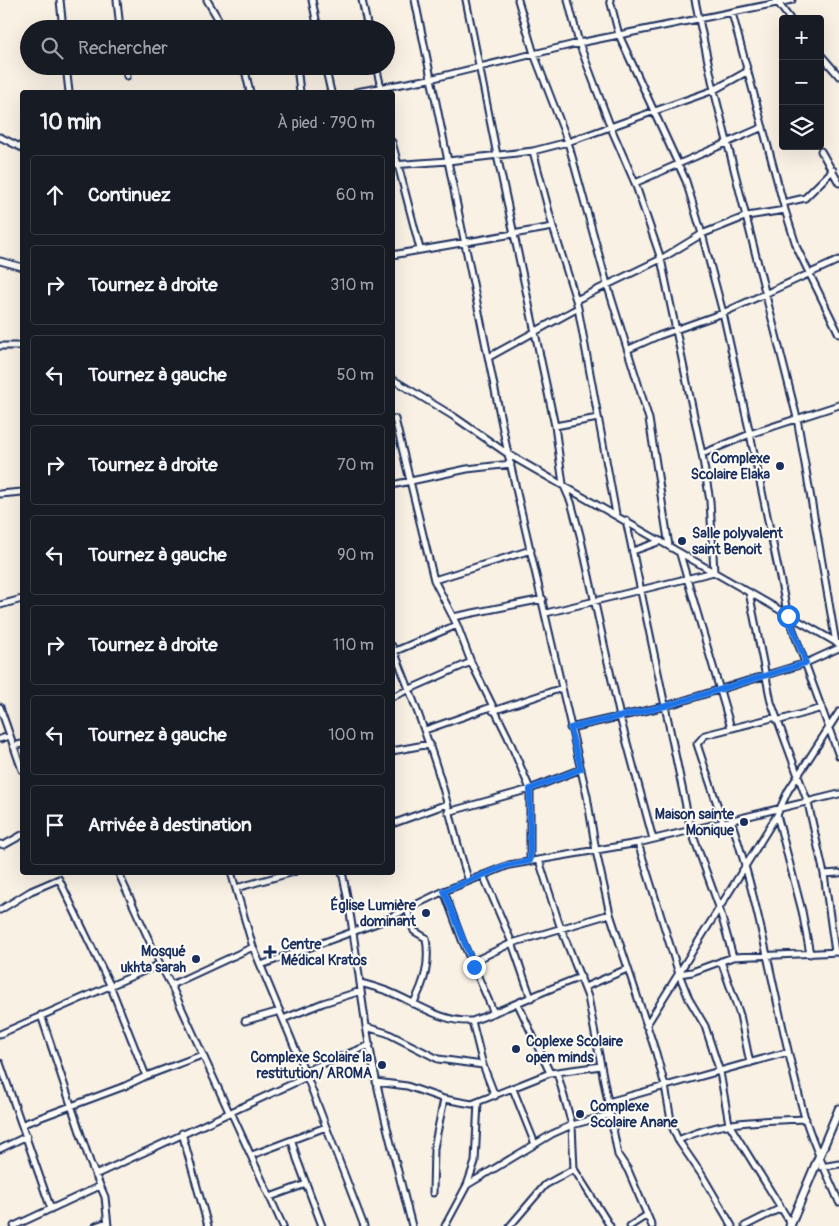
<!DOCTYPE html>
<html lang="fr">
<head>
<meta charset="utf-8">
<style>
  body { margin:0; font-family:Pangolin,sans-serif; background:#242831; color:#f1f3f6 }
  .controls { position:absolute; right:15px; top:15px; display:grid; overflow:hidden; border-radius:5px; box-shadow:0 5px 20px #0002 }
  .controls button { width:45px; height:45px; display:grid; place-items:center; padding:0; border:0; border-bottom:1px solid #363941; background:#171b24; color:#f1f3f6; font:25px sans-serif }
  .stop { position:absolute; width:15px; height:15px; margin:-11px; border:4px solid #1a73e8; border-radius:50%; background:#fff }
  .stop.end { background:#1a73e8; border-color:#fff; box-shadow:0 1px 5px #0008 }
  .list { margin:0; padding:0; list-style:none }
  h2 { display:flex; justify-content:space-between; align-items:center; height:65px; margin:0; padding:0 20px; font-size:21px }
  h2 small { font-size:16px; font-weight:400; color:#9ea1a6 }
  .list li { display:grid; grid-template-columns:32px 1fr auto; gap:15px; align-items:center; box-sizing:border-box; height:80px; margin:0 10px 10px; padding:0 10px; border:1px solid #363941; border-radius:5px }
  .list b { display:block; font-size:19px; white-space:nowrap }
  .list em { font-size:16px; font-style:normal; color:#9ea1a6 }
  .icon { flex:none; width:28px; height:28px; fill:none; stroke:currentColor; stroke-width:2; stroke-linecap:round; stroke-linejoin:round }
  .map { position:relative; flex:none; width:839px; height:1226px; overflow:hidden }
  .search { position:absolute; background:#171b24; box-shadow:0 5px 20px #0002; left:20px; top:20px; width:375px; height:55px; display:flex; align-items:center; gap:12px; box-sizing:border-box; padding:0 18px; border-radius:28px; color:#9ea1a6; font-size:19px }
  .panel { position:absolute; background:#171b24; box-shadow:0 5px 20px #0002; left:20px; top:90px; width:375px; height:785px; border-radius:5px }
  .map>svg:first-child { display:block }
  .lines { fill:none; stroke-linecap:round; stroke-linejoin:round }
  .minor-casing { stroke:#1b2f5e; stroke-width:9 }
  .secondary-casing { stroke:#1b2f5e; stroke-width:11 }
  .minor { stroke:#fdfcf7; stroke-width:5 }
  .secondary { stroke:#fdfcf7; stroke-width:7 }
  .route { stroke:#1a73e8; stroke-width:6 }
  .poi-dot { fill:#1b2f5e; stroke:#fdfcf7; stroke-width:2 }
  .labels { text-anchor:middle; stroke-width:4; stroke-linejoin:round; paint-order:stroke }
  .poi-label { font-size:14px; font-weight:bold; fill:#1b2f5e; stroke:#fdfcf7; text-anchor:end }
</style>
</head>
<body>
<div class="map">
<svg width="839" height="1226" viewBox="0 0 839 1226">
  <rect width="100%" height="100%" fill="#f9f1e4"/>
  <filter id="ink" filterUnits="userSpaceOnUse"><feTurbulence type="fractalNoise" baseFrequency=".02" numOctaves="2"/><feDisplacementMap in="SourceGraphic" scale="10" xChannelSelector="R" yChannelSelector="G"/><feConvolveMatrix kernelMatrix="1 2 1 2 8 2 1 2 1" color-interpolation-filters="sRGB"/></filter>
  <g filter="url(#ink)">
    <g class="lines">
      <g class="minor-casing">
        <path id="minor" d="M60,0L63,29
          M117,0L120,29
          M207,0L224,29
          M312,0L318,29
          M362,0L368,29
          M415,0L508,454L587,796L596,851L610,914L656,1053L665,1086L672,1126L678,1140L702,1175L732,1226
          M466,0L497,155L555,426L563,484L571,502L580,535L620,717L653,839
          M518,0L534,54L568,142L607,284L649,419L669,546
          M610,0L619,35L686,181L702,234L723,313L750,434L788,616L839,756
          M695,0L714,90L797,418L836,643
          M776,0L790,19
          M732,13L785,210L797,248L839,334
          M820,54L839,76
          M66,66L69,92
          M125,66L127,76
          M244,66L250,92
          M297,66L300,92
          M325,66L331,92
          M376,66L382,92
          M356,92L430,79L579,43L792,0
          M0,137L22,148
          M392,142L420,249
          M533,151L553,227L576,300
          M821,151L839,183
          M392,165L448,161L533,151L568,142L714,90L748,71
          M635,183L763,127
          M783,203L805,198L833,170
          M392,255L553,227
          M0,261L22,267
          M578,308L616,514
          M0,346H22
          M629,349L658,336L723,313L839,260
          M489,357L578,308L576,300L661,259L702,234L747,216L785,210
          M392,379L453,416L508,454L839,644
          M395,419L434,580L457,625L471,662L508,737L530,789V861
          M555,426L598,418
          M702,454L750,434L839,405
          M392,485L467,469L511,464
          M0,494L22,492
          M626,520L691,830L719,907L733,957
          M633,551L661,541
          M680,554L731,728
          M434,580L531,550
          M749,592L771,702L808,803L824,874L835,952
          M0,605L22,599
          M546,613L714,572L710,501L702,454L661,259L635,183L611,128L579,43L568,0
          M453,617L543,599
          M392,646C411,693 429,740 443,788C452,819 458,850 469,881
          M393,652L457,625
          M392,697L471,662
          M0,707L22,770
          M493,711L562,688
          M777,721L822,708
          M570,728L666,706L806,663L839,648
          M425,730L491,707
          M0,739L9,736
          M13,746L22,744
          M392,751L430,744
          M448,812L530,789L581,769
          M777,815L802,911L810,954
          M731,820C764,917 777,1019 805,1118C814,1147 827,1174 839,1202
          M723,822L697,744L705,735L776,717
          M392,824L447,804
          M638,843L679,974L689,999L705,1026L720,1072L729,1124L791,1224
          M0,844L4,845L22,835
          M539,860L559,923L588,997L618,1155L628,1170L652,1226
          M118,872L160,964
          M231,872L253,947
          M342,872C354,923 358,975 366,1026C377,1094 395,1159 412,1226
          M824,874L839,873
          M483,875L512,943L531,998
          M236,888L294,872
          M444,891L462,940L494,1013
          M407,909L414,931L426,938C430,963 425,982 413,1004
          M0,910L31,891L59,879L110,985L146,1076
          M721,961L740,1015L750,1063
          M472,962L512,943L610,914
          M261,965L380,922L444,891L509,865L638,843L839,794
          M679,974L692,972L733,957L839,952
          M360,983C369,985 378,988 387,991C414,1001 441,1023 472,1021C509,1008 544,990 581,977
          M171,985L229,1112
          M585,987L627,969
          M518,1004L550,1073
          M41,1015L90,1162L105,1197L108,1226
          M283,1019L323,1003L361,991
          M245,1021L280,1011
          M472,1021L483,1065L495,1096
          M646,1026L777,815L788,791L839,712
          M366,1027L387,1033L438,1059L483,1065
          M0,1034L160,964L171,985L253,947L307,1077L364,1226
          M0,1063L51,1209
          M305,1071L370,1045
          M557,1072L572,1125L574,1169L610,1226
          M376,1082L407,1086L444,1099L472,1104L550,1073L601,1066
          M513,1089L535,1144
          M608,1102L788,1052
          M231,1112L283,1226
          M23,1124L125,1086L146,1076L202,1055
          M182,1133L208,1226
          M678,1140C723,1120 758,1121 806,1119
          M292,1141L297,1159L322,1226
          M0,1149L27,1136
          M252,1155L326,1127
          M821,1167L839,1164
          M95,1175L307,1077
          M467,1185L475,1162L478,1102
          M433,1193L434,1148L444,1099
          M270,1197L306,1184
          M14,1226L100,1186
          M96,1226L107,1222
          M445,1226L467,1185L552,1134L572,1125L609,1115
          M510,1226L545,1185L574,1169
          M630,1226L647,1215
          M745,1226L781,1208"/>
      </g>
      <g class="secondary-casing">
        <path id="secondary" d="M790,1226L839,1109"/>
      </g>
      <use href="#minor" class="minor"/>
      <use href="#secondary" class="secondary"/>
    </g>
  </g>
  <g class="lines" filter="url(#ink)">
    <path class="route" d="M474,967L444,891L508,865L530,861V789L581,769L570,728L666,706L806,663L788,616"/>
  </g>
  <g class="poi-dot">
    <circle cx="780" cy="466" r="5"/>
    <circle cx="682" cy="541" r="5"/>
    <circle cx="744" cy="822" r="5"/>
    <circle cx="426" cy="913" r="5"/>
    <path d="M267.5 944.5h5v5h5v5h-5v5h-5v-5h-5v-5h5z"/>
    <circle cx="196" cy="959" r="5"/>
    <circle cx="516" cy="1049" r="5"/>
    <circle cx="382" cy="1065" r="5"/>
    <circle cx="580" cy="1114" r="5"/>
  </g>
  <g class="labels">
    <g class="poi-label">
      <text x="770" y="463">Complexe<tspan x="770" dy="16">Scolaire Elaka</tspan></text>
      <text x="692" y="538" text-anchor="start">Salle polyvalent<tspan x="692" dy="16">saint Benoit</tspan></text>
      <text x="734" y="819">Maison sainte<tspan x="734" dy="16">Monique</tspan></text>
      <text x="416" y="910">Église Lumière<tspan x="416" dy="16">dominant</tspan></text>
      <text x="281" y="949" text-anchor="start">Centre<tspan x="281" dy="16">Médical Kratos</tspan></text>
      <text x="186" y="956">Mosqué<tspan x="186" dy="16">ukhta sarah</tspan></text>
      <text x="526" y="1046" text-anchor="start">Coplexe Scolaire<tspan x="526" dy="16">open minds</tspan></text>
      <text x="372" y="1062">Complexe Scolaire la<tspan x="372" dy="16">restitution/ AROMA</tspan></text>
      <text x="590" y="1111" text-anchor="start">Complexe<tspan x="590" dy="16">Scolaire Anane</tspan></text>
    </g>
  </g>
</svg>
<div class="controls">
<button>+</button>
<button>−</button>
<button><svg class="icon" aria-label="layers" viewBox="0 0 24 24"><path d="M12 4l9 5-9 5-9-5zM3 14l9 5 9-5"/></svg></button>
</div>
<div class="stop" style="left:788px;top:616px"></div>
<div class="stop end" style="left:474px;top:967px"></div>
<div class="search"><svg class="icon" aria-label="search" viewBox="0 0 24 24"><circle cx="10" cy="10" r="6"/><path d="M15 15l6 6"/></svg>Rechercher</div>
<section class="panel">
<h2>10 min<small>À pied · 790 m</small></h2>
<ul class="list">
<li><svg class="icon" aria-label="ahead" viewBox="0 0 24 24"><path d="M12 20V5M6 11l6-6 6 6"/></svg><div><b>Continuez</b></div><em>60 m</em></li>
<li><svg class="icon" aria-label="right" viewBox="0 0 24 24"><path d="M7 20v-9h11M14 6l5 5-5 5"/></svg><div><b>Tournez à droite</b></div><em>310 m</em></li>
<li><svg class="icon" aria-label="left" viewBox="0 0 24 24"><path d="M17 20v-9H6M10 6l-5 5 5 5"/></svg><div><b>Tournez à gauche</b></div><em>50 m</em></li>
<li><svg class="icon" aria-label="right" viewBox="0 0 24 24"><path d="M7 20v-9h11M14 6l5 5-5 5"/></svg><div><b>Tournez à droite</b></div><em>70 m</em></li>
<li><svg class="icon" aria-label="left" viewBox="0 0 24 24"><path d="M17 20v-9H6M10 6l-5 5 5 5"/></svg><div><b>Tournez à gauche</b></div><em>90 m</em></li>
<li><svg class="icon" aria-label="right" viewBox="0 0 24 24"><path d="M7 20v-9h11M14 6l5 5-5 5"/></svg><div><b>Tournez à droite</b></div><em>110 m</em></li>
<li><svg class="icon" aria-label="left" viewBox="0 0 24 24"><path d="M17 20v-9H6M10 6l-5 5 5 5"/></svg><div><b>Tournez à gauche</b></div><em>100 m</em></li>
<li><svg class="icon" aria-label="arrive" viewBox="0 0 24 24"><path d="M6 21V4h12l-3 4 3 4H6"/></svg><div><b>Arrivée à destination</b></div></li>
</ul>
</section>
</div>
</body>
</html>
